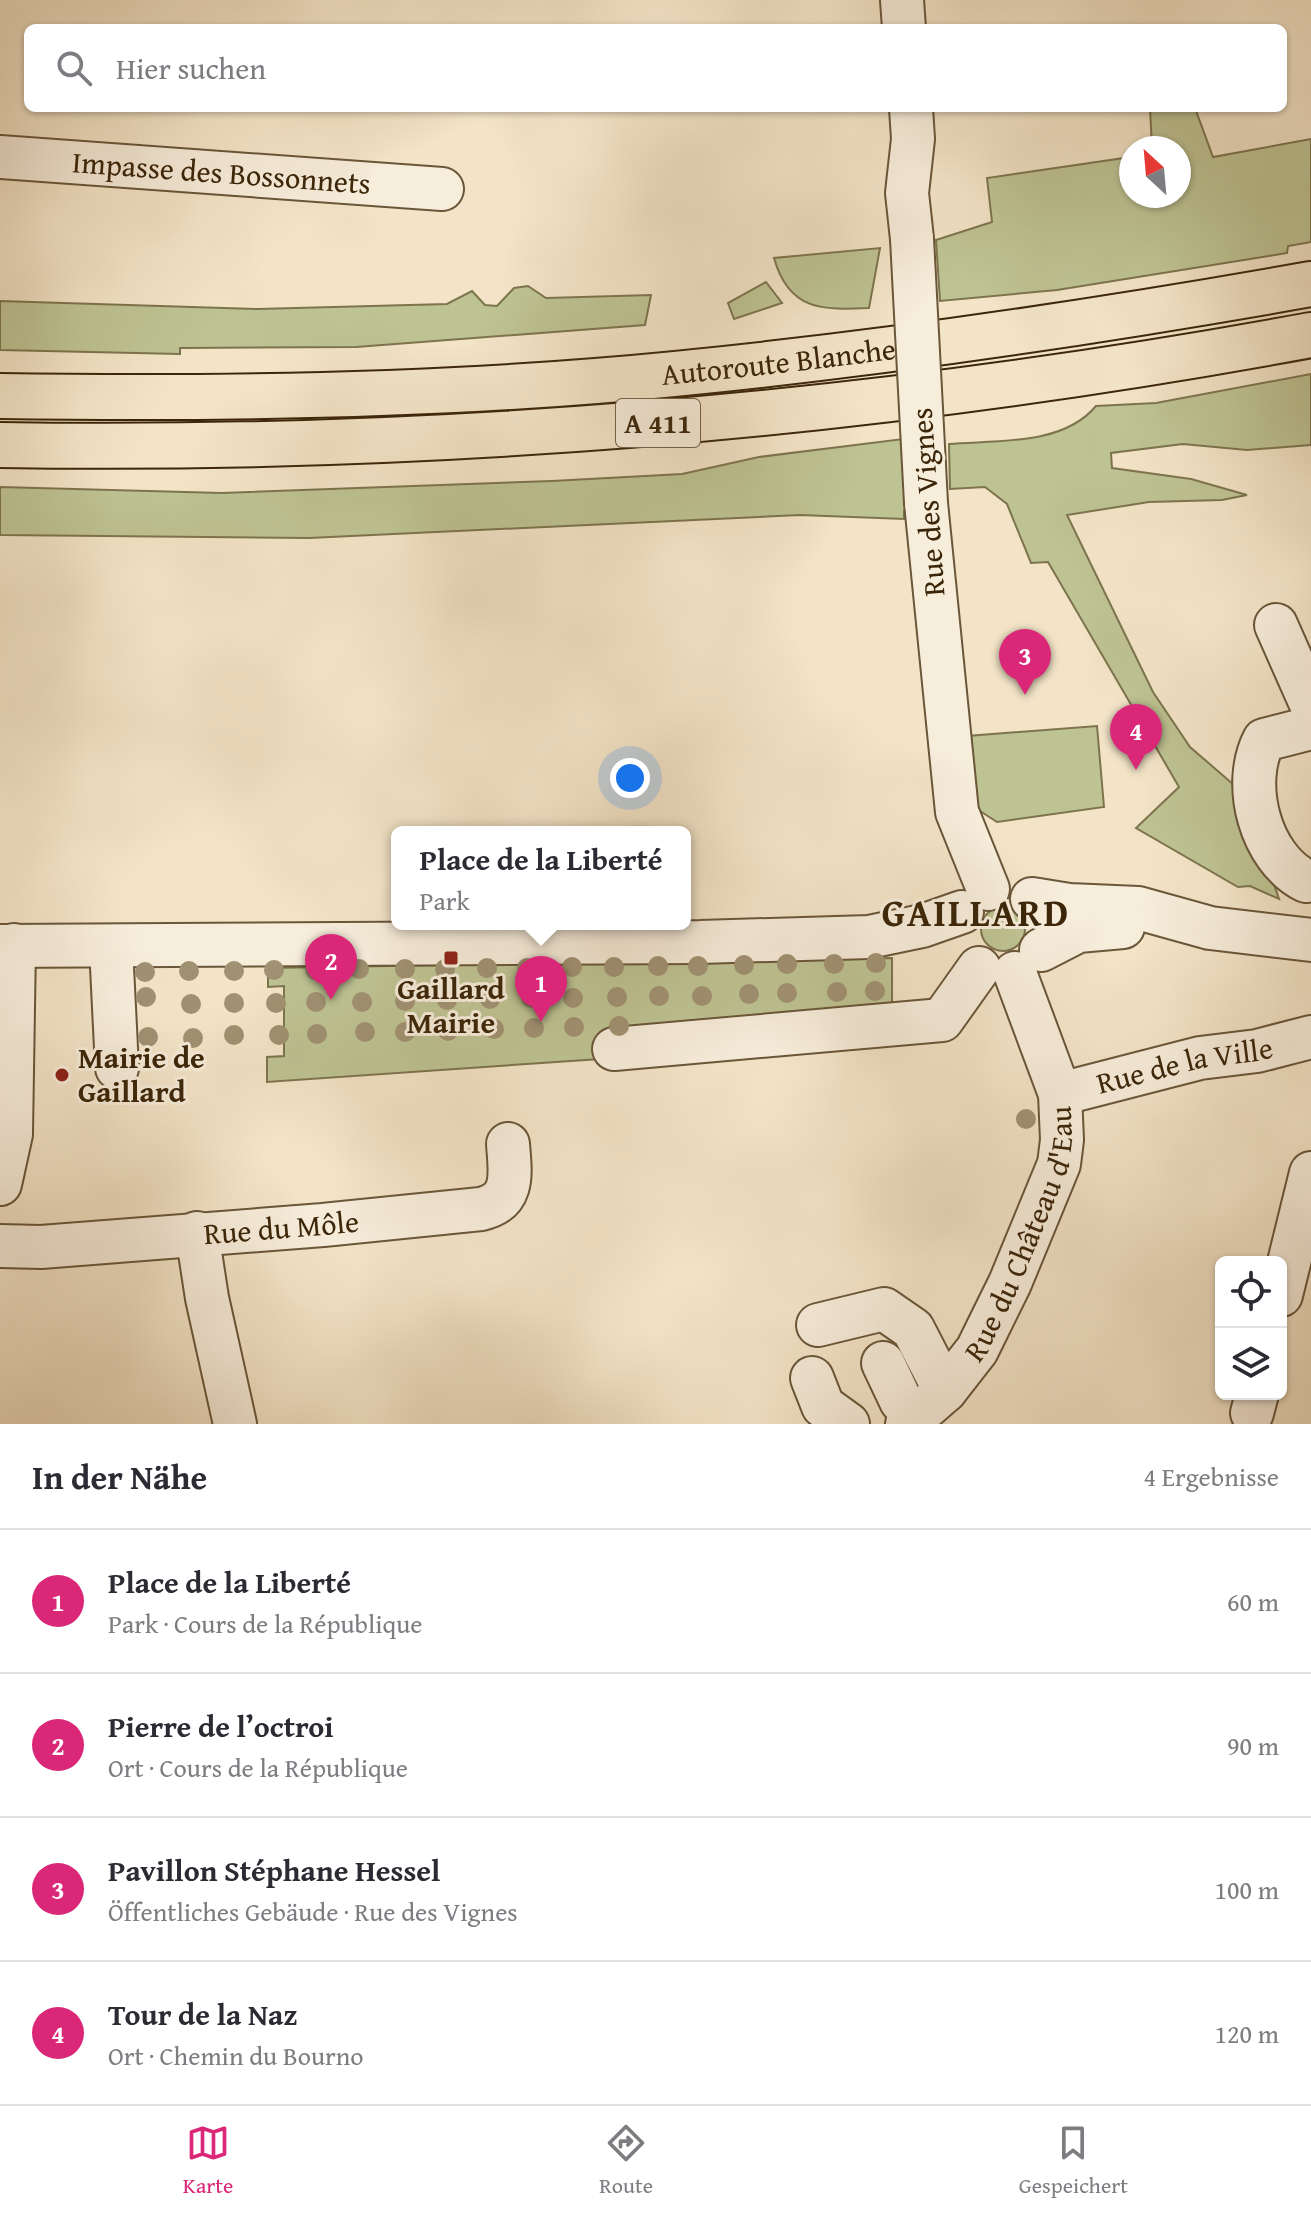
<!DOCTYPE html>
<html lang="de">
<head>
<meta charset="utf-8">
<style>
  body { margin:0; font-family:"Gentium Book Plus",serif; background:#f7f7f7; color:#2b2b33 }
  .controls { position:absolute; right:24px; bottom:24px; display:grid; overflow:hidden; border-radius:12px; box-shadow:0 2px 6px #0004 }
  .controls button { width:72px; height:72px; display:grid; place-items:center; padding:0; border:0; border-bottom:2px solid #e1e1e2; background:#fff; color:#2b2b33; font:40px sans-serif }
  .compass { position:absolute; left:1119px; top:136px; width:72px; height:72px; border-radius:50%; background:#fff; box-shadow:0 2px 6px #0004; rotate:334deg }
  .you { position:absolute; left:630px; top:778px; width:28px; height:28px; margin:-20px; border:6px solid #fff; border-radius:50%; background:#1a73e8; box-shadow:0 0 0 12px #1a73e833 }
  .badge { display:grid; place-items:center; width:52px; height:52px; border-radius:50%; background:#db2777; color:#fff; font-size:26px; font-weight:700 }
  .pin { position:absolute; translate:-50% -66px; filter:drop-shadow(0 2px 4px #0008) }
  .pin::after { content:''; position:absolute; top:42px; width:28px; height:24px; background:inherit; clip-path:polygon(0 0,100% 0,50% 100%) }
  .popup { position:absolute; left:391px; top:826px; width:300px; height:104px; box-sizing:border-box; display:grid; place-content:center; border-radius:12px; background:#fff; filter:drop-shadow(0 2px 6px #0005); font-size:26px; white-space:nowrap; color:#7c7c81 }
  .popup b { font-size:30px; color:#2b2b33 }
  .popup::after { content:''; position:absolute; left:50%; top:100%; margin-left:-16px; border:16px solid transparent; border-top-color:#fff }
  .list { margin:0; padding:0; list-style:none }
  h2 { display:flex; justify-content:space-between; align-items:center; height:104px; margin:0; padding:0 32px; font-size:34px }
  h2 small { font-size:26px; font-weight:400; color:#7c7c81 }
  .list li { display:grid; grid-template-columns:52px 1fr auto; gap:24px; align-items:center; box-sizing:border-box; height:144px; padding:0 32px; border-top:2px solid #e1e1e2 }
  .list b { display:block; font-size:30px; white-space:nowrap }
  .list p { margin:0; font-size:26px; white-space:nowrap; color:#7c7c81 }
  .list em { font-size:26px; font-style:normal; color:#7c7c81 }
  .icon { flex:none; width:44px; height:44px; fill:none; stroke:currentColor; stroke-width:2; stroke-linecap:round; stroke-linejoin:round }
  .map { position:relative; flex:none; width:1311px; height:1424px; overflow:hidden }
  .search { position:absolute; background:#fff; box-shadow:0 2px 6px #0004; left:24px; right:24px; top:24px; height:88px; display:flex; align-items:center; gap:20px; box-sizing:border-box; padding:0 28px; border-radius:12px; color:#7c7c81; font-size:30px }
  .sheet { height:680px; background:#fff }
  nav { display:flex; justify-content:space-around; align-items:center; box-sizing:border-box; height:112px; border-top:2px solid #e1e1e2; background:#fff; font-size:22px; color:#7c7c81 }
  nav a { display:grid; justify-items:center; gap:4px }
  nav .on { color:#db2777 }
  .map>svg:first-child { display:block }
  .green { fill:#bec393; stroke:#7d744e; stroke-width:2 }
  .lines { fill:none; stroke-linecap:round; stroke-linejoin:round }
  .minor-casing { stroke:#6a5638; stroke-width:46 }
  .highway-casing { stroke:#3c2609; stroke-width:48 }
  .minor { stroke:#f7eddb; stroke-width:42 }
  .highway { stroke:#f3e4c7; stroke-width:44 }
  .minor-bridge-casing { stroke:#6a5638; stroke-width:46; stroke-linecap:butt }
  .minor-bridge { stroke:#f7eddb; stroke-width:42 }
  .tree { fill:#a09172 }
  .poi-dot { fill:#8f2418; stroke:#f7eddb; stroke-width:3 }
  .labels { text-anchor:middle; stroke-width:6; stroke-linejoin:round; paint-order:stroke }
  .shield { fill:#f7eddb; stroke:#746248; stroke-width:2 }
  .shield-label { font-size:28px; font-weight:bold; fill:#3c2609 }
  .street-label { font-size:30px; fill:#3c2609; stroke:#f7eddb }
  .poi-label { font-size:30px; font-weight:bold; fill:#3c2609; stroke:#f7eddb }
  .district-label { font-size:38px; font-weight:bold; letter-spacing:2px; fill:#3c2609; stroke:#f7eddb }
</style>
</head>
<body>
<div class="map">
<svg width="1311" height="1424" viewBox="0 0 1311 1424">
  <rect width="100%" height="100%" fill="#f3e4c7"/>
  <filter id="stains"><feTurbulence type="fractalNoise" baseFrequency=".0025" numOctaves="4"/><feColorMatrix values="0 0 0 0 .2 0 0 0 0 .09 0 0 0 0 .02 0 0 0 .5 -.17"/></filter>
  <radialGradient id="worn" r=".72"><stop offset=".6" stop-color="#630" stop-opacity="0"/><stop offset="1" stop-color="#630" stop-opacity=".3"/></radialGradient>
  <path class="green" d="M1150,108H1195L1213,157L1311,139V242L1288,246L1287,253L1057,290L940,301L936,240L992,222L987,178L1131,157V196H1179V148H1152Z
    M880,248L869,308C822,310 789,311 774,258Z
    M766,282L782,303L734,319L728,303Z
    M528,286L546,298L651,295L645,325L356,347L180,348V354L0,350V301L258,309L447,304L472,291L485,305L497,306L514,288Z
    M1311,374V445L1247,450L1183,444L1111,453L1112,468L1191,479L1247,495L1222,500L1149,502L1067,515L1153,692L1190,747L1234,785L1242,828L1277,879L1274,884L1279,899L1250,886L1238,887L1136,828L1179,787L1048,562L1031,563L1007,504L985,487L950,489L949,444C996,440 1063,446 1096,406L1156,403Z
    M903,439L908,510L904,511V519L800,515L309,538L0,535V487L222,493L552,481L682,474L759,457Z
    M1097,726L1104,807L997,822L977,809L967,736Z
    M981 929a22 22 0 1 1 44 0a22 22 0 1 1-44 0Z
    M892,958V1013L705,1031L601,1032L600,1059L267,1082V1057L284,1056V986L268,987V968Z"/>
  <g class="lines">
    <g class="minor-casing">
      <g id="minor">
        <path d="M902,0L904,28"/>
        <path d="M911,108L913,139L907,193L912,239"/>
        <path id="s1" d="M0,157L442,189"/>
        <path d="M926,503L957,812L988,889"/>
        <path d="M1276,625L1311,704"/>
        <path d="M1306,881C1260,858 1241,784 1264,740L1311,728"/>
        <path d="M1032,899L1069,905L1138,908L1210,928L1311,940"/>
        <path d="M0,946L700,942L869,937L922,926L962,912"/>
        <path d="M111,947L117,1068"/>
        <path d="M1041,950L1078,931L1123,927"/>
        <path d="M614,1049L942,1020L979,968"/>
        <path id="s2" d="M1060,1094L1200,1058L1257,1051L1311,1037"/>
        <path d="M0,1184L11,1134L14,945"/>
        <path d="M197,1233L207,1298L235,1424"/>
        <path id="s3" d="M0,1246L41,1247L323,1225L481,1209C516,1201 510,1172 508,1144"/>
        <path d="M1281,1295L1311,1173"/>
        <path d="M818,1325L884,1309L913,1329L945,1391"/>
        <path d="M883,1363L901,1401L915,1418"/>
        <path d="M812,1378L823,1406L848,1424"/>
        <path d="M1252,1413L1257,1394"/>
        <path id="s4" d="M907,1424L945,1391L977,1350L1010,1283L1059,1164L1062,1140L1060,1094L1015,973"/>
      </g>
    </g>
    <g class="highway-casing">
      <g id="highway">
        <path id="s5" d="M0,396C198,399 398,397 596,381C836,361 1074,326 1311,284"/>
        <path d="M0,445C440,452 878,415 1311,335"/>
      </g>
    </g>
    <use href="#minor" class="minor"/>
    <use href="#highway" class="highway"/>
    <g class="minor-bridge-casing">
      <path id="minor-bridge" d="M912,239L926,503"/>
    </g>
    <use href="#minor-bridge" class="minor-bridge"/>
  </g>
  <g class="tree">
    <circle cx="876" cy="963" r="10"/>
    <circle cx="787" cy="964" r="10"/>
    <circle cx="834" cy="964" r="10"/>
    <circle cx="744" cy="965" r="10"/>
    <circle cx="658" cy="966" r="10"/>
    <circle cx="698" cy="966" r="10"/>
    <circle cx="572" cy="967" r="10"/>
    <circle cx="614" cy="967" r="10"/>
    <circle cx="487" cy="968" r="10"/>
    <circle cx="527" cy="968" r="10"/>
    <circle cx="359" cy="969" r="10"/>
    <circle cx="405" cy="969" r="10"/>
    <circle cx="445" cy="969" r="10"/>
    <circle cx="274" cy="970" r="10"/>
    <circle cx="315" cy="970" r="10"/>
    <circle cx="189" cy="971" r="10"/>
    <circle cx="234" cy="971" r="10"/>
    <circle cx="145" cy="972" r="10"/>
    <circle cx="875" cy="991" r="10"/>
    <circle cx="837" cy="992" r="10"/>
    <circle cx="787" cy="993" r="10"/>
    <circle cx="749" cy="994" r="10"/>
    <circle cx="659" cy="996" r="10"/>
    <circle cx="702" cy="996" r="10"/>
    <circle cx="146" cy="997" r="10"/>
    <circle cx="617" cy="997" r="10"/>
    <circle cx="531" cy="998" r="10"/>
    <circle cx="573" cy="998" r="10"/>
    <circle cx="490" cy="999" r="10"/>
    <circle cx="447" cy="1000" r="10"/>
    <circle cx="405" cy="1001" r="10"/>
    <circle cx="316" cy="1002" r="10"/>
    <circle cx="362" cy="1002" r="10"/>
    <circle cx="234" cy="1003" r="10"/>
    <circle cx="276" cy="1003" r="10"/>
    <circle cx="191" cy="1004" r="10"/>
    <circle cx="619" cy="1026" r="10"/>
    <circle cx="574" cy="1027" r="10"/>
    <circle cx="534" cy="1028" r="10"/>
    <circle cx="494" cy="1029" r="10"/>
    <circle cx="448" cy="1031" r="10"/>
    <circle cx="365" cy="1032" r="10"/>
    <circle cx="405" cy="1032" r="10"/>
    <circle cx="317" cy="1034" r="10"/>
    <circle cx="234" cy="1035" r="10"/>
    <circle cx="279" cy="1035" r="10"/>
    <circle cx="148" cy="1037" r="10"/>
    <circle cx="193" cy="1038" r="10"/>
    <circle cx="1026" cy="1119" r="10"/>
  </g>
  <g class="poi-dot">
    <rect x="443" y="950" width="16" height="16" rx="4"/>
    <circle cx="62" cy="1075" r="8"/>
  </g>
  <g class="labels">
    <rect class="shield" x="616" y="399" width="84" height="48" rx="6"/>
    <g class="shield-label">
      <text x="658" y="433">A 411</text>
    </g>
    <g class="street-label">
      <text dy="10" stroke="none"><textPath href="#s1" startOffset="222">Impasse des Bossonnets</textPath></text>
      <text dy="10" stroke="none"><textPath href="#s5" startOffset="780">Autoroute Blanche</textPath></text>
      <text transform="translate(928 502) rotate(-94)" y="10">Rue des Vignes</text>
      <text dy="10" stroke="none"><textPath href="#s2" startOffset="128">Rue de la Ville</textPath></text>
      <text dy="10" stroke="none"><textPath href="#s3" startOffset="282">Rue du Môle</textPath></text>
      <text dy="10" stroke="none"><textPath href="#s4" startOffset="228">Rue du Château d'Eau</textPath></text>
    </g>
    <g class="poi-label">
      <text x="451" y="999">Gaillard<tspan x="451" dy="34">Mairie</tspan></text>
      <text x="78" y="1068" text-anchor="start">Mairie de<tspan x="78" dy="34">Gaillard</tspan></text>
    </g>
    <g class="district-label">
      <text x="976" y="926">GAILLARD</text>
    </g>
  </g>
  <rect width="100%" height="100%" filter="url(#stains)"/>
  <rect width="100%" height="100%" fill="url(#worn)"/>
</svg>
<div class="controls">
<button><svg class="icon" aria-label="locate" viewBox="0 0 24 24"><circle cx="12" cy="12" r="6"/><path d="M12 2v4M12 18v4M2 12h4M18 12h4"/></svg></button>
<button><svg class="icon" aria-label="layers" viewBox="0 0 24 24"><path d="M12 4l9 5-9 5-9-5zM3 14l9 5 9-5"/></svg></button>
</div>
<svg class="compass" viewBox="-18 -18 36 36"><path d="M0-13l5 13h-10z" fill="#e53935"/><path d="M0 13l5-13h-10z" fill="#7c7c81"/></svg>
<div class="you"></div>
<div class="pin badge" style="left:541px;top:1022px">1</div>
<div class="popup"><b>Place de la Liberté</b>Park</div>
<div class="pin badge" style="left:331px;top:1000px">2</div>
<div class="pin badge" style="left:1025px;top:695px">3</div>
<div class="pin badge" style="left:1136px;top:770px">4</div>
<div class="search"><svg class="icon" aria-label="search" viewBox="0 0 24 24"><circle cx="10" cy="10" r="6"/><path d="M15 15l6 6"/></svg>Hier suchen</div>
</div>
<section class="sheet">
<h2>In der Nähe<small>4 Ergebnisse</small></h2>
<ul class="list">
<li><span class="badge">1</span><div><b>Place de la Liberté</b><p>Park · Cours de la République</p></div><em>60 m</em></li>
<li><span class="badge">2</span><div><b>Pierre de l’octroi</b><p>Ort · Cours de la République</p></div><em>90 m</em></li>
<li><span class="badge">3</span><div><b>Pavillon Stéphane Hessel</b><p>Öffentliches Gebäude · Rue des Vignes</p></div><em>100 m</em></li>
<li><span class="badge">4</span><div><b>Tour de la Naz</b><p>Ort · Chemin du Bourno</p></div><em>120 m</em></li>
</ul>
</section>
<nav>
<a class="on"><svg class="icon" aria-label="map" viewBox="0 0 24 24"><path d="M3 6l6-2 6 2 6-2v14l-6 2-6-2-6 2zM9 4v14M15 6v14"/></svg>Karte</a>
<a><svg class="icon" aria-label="directions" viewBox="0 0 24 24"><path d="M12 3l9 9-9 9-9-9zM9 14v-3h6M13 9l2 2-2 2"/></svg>Route</a>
<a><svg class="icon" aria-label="saved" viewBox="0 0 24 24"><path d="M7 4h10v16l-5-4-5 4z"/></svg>Gespeichert</a>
</nav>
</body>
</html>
